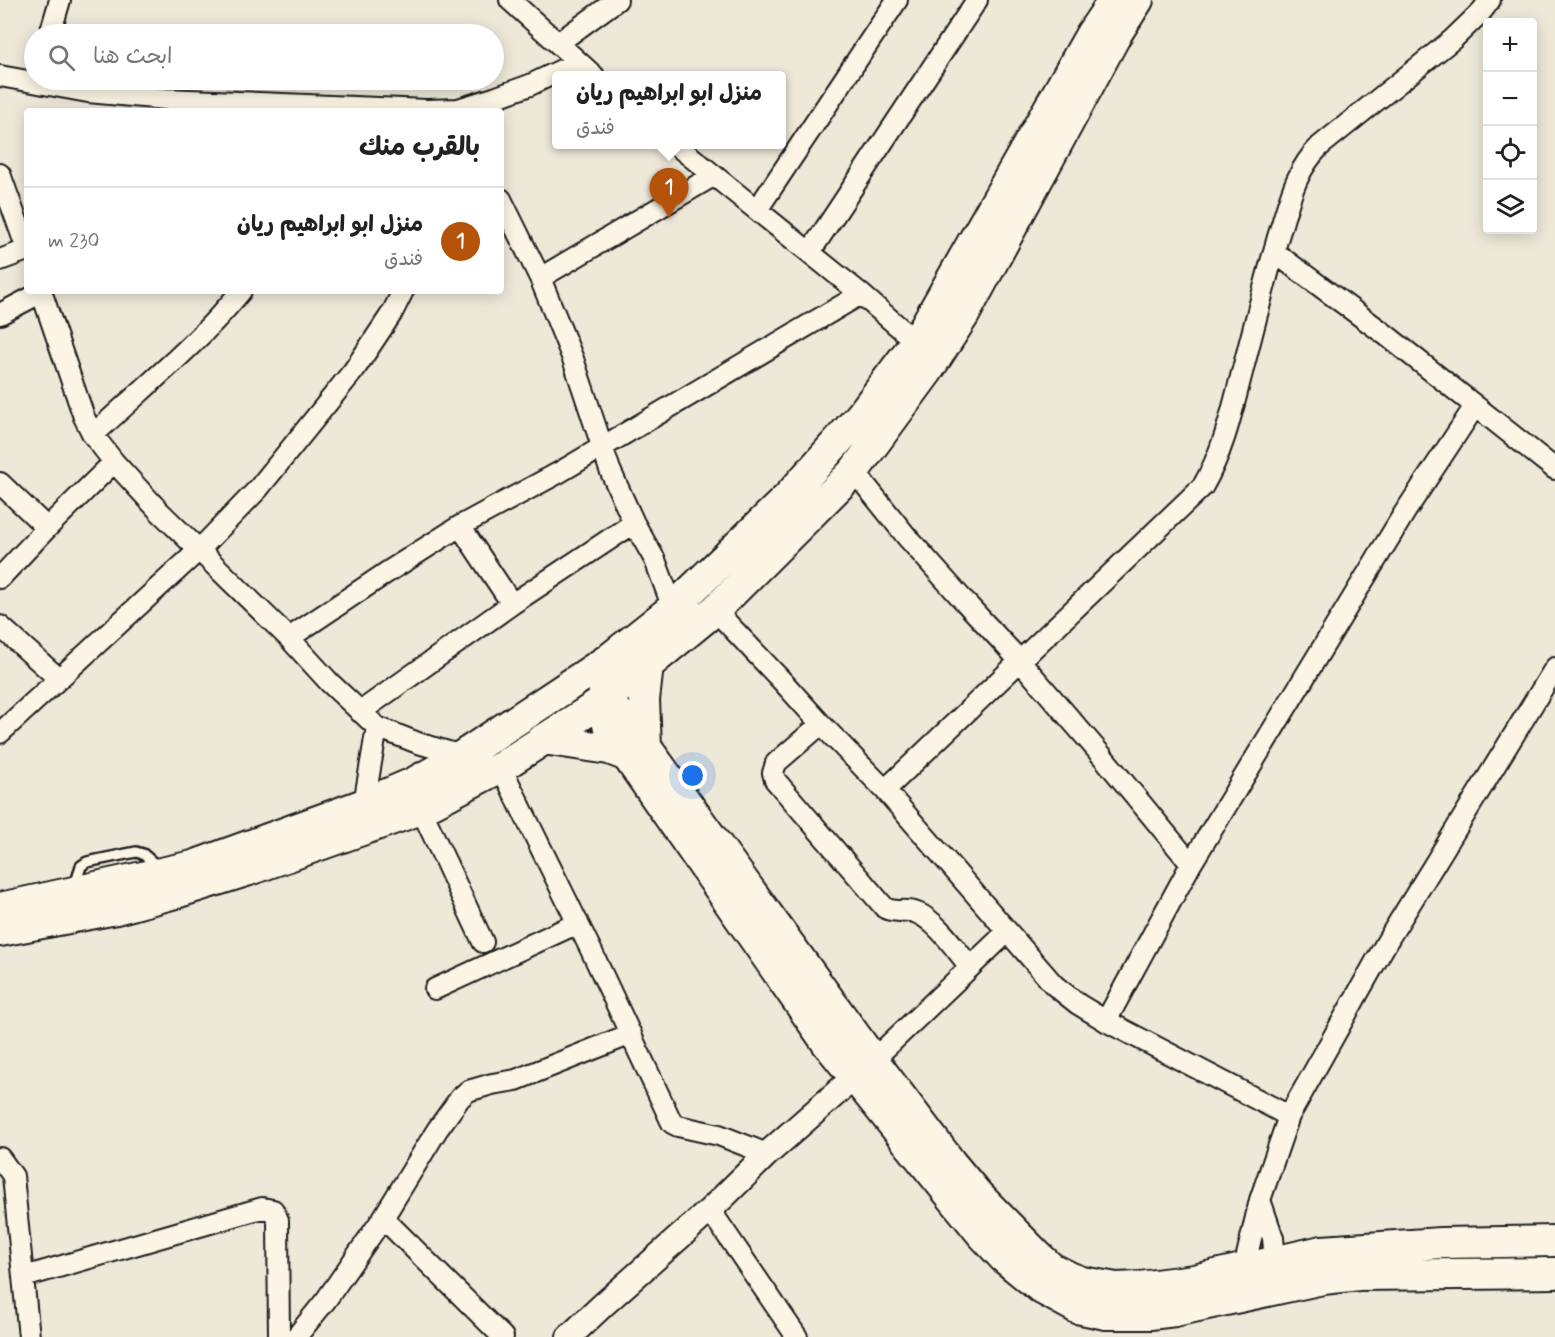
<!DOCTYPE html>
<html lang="ar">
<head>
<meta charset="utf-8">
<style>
  body { margin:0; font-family:Mynerve,"Playpen Sans Arabic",sans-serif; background:#f6f6f6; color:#222; direction:rtl }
  .controls { position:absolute; right:18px; top:18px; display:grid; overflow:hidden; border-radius:6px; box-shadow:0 3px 15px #0003 }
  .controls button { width:54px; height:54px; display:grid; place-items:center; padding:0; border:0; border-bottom:2px solid #e0e0e0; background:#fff; color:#222; font:30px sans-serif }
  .you { position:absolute; left:693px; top:776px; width:21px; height:21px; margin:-15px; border:4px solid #fff; border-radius:50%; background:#1a73e8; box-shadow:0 0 0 9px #1a73e833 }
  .badge { display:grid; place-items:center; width:39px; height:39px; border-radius:50%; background:#b45309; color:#fff; font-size:20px; font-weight:700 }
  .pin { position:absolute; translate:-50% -50px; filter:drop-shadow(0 2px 3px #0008) }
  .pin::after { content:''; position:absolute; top:32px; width:21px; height:18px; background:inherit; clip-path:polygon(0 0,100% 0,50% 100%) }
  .popup { position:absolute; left:552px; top:71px; width:234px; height:78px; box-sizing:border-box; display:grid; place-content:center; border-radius:6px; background:#fff; filter:drop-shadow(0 2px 4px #0005); font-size:20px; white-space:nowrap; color:#767676 }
  .popup b { font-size:22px; color:#222 }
  .popup::after { content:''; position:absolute; left:50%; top:100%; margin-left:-12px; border:12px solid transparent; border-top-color:#fff }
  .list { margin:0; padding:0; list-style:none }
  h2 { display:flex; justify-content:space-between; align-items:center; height:78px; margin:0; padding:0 24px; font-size:26px }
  h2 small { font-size:20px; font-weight:400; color:#767676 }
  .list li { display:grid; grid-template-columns:39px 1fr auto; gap:18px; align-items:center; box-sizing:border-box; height:108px; padding:0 24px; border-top:2px solid #e0e0e0 }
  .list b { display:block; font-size:22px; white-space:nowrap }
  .list p { margin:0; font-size:20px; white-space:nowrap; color:#767676 }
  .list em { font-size:20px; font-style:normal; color:#767676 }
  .icon { flex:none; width:33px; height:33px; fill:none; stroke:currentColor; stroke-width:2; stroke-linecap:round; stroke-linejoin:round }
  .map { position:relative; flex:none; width:1555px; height:1337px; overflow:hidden; direction:ltr }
  .search { position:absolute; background:#fff; box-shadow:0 3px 15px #0003; left:24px; top:24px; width:480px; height:66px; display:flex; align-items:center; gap:15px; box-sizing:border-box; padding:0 21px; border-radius:33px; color:#767676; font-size:22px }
  .panel { position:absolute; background:#fff; box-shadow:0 3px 15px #0003; left:24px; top:108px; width:480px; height:186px; border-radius:6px; direction:rtl }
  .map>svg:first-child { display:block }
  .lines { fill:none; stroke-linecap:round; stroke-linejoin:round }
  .service-casing { stroke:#1c1c1c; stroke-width:14 }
  .minor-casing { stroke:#1c1c1c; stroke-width:24 }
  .tertiary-casing { stroke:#1c1c1c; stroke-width:28 }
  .primary-casing { stroke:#1c1c1c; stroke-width:34 }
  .service { stroke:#fcf5e5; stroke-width:9 }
  .minor { stroke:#fcf5e5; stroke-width:20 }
  .tertiary { stroke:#fcf5e5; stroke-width:24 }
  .primary { stroke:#fcf5e5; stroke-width:30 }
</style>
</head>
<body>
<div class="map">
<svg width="1555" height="1337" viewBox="0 0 1555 1337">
  <rect width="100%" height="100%" fill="#eee8d9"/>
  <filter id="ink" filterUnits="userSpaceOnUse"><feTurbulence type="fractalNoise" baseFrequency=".0167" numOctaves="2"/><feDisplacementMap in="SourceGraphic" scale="12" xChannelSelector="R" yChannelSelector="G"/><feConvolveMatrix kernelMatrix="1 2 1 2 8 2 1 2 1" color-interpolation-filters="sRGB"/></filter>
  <g filter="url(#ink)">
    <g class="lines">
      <g class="service-casing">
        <path id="service" d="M75,886L81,866L87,862L136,852L143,854L158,867"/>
      </g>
      <g class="minor-casing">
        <path id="minor" d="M510,0L594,76
          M50,34L60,0
          M558,43L617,0
          M0,76L88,92L165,99L427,110L458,109L494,98L530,85L578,62
          M675,144L861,294L916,342
          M0,174L27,249
          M501,199L540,278L573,359L610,470L634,523L655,560L673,608
          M757,210L897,0
          M810,252L977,0
          M1274,252L1386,335L1555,469
          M0,260L27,250
          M540,278L713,176
          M41,291L84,417L93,435L114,462L159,511L289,638L330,683L377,727L418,743L462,756
          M0,314L42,292
          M93,435C143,388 198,344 241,291
          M854,471L907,537L965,602L1021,662L1103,757L1191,864
          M0,483L47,528
          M460,526L512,604
          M0,578L47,528L114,462
          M715,610L783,682L821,724L885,790L1054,985L1078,1004L1106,1021L1289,1116
          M0,626L58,678
          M289,638L386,573L460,526L560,472L861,294
          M360,712L512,604L634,523
          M821,724L776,763L773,773L775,780L885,908C896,914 905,908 917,913C936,920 957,951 970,967
          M0,733L199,550L258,489L354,370L392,313L403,291
          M501,767L591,950L672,1123L678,1126L719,1135L767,1154
          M885,790L1203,486C1225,448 1233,406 1244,365C1255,322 1266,279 1278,237C1289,203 1294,172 1320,146L1453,39L1481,12L1490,0
          M364,804L377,727
          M421,809L483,942
          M435,989L578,923
          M1106,1021L1191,864L1405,512L1475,406
          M873,1060L1007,932
          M0,1158L13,1176L29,1337
          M1260,1200L1273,1238L1276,1273
          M710,1210L797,1337
          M383,1218L503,1337
          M24,1277L262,1208L273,1210L278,1220L279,1337
          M1245,1278L1244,1268L1260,1200L1289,1116L1389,938L1555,668
          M296,1337L326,1300L383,1218L437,1130L460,1098L468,1091L492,1084L516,1080L631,1034"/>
      </g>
      <g class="tertiary-casing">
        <path id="tertiary" d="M569,1337L604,1304L710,1210L767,1154L867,1066"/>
      </g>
      <g class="primary-casing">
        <path id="primary" d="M605,684C599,718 610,729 627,756L827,1043L981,1233L1004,1258L1042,1289L1077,1308L1106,1314H1150L1175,1311L1323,1279L1359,1275L1555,1273
          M617,712L646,747L873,1060L952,1164L977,1194L1037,1255L1051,1268L1069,1277L1082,1282L1116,1288L1140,1287L1194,1280L1322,1251L1441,1243L1555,1241
          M543,739L609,749L627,756
          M646,747L644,700L648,665
          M0,908L193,866L364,804L415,782L462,756L559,692L610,658L673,608L787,498L861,415L916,342L1091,34L1114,0
          M0,931L116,909L179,892L246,871L421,809L501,767L602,702L648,665L715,610L854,471L927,372L964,315L1117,33L1138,0"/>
      </g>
      <use href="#service" class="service"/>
      <use href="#minor" class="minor"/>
      <use href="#tertiary" class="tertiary"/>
      <use href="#primary" class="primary"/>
    </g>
  </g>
</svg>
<div class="controls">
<button>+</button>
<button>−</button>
<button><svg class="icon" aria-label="locate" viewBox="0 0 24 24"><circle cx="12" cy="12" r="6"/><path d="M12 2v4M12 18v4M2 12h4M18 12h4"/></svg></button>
<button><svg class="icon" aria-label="layers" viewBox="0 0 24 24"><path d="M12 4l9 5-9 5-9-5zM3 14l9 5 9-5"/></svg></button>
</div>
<div class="you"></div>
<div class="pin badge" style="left:669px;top:218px">1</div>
<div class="popup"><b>منزل ابو ابراهيم ريان</b>فندق</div>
<div class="search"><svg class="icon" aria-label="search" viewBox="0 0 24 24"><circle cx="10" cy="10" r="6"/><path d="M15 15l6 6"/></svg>ابحث هنا</div>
<section class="panel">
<h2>بالقرب منك<small></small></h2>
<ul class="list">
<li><span class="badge">1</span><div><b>منزل ابو ابراهيم ريان</b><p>فندق</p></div><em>230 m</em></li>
</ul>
</section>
</div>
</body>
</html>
